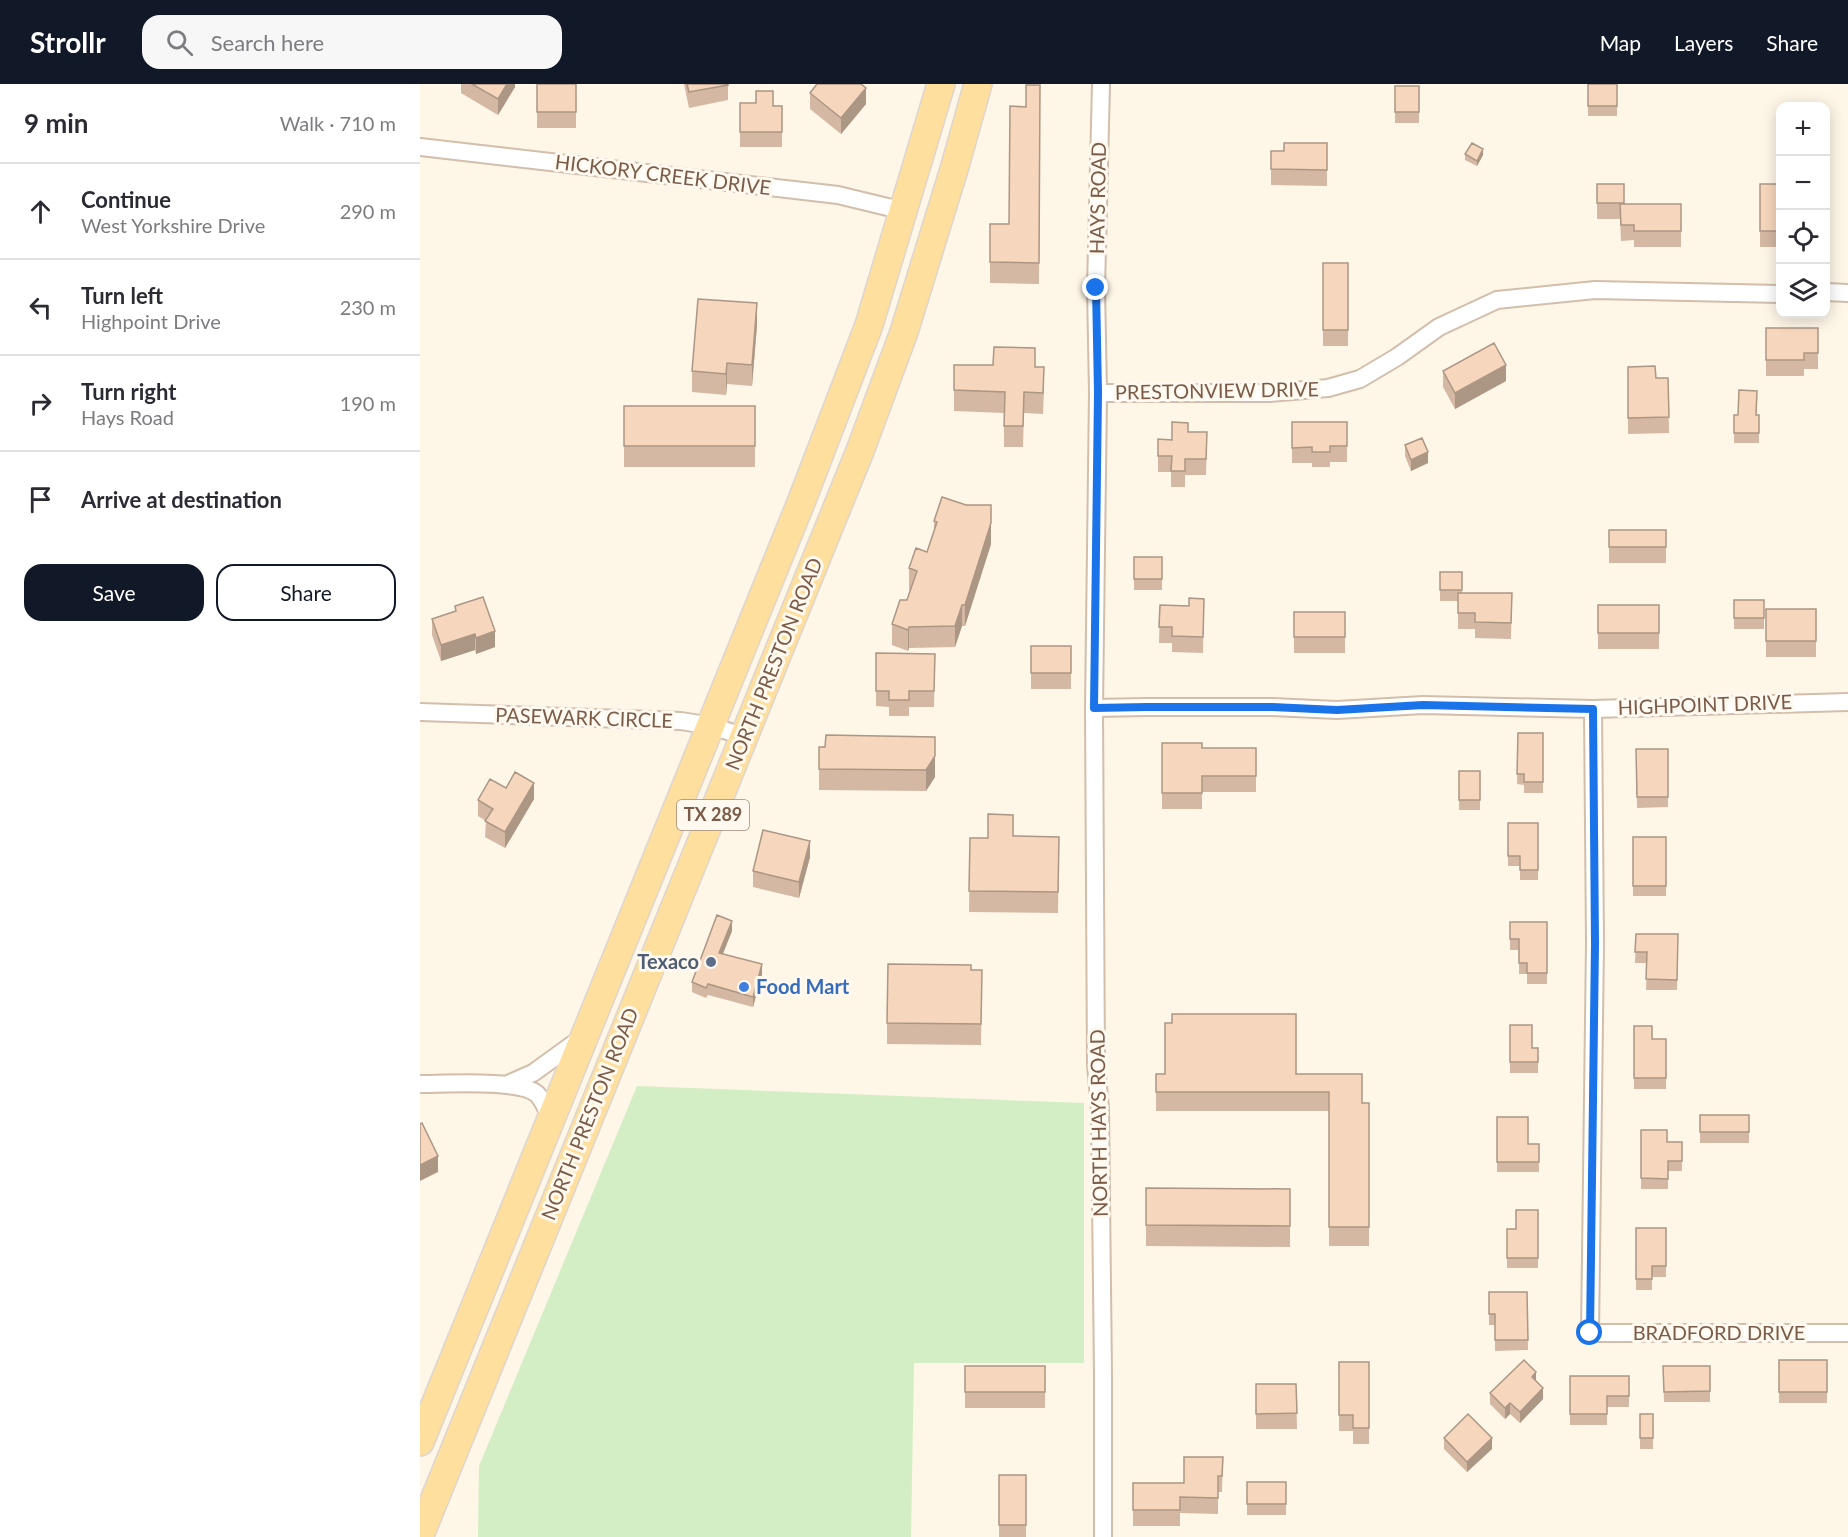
<!DOCTYPE html>
<html lang="en">
<head>
<meta charset="utf-8">
<style>
  body { margin:0; font-family:Lato,sans-serif; background:#f7f7f7; color:#2b2b33 }
  .controls { position:absolute; right:18px; top:18px; display:grid; overflow:hidden; border-radius:12px; box-shadow:0 3px 15px #0003 }
  .controls button { width:54px; height:54px; display:grid; place-items:center; padding:0; border:0; border-bottom:2px solid #e1e1e2; background:#fff; color:#2b2b33; font:30px sans-serif }
  .stop { position:absolute; width:18px; height:18px; margin:-14px; border:4px solid #1a73e8; border-radius:50%; background:#fff }
  .stop.end { background:#1a73e8; border-color:#fff; box-shadow:0 2px 6px #0008 }
  .list { margin:0; padding:0; list-style:none }
  h2 { display:flex; justify-content:space-between; align-items:center; height:78px; margin:0; padding:0 24px; font-size:26px }
  h2 small { font-size:20px; font-weight:400; color:#7c7c81 }
  .list li { display:grid; grid-template-columns:39px 1fr auto; gap:18px; align-items:center; box-sizing:border-box; height:96px; padding:0 24px; border-top:2px solid #e1e1e2 }
  .list b { display:block; font-size:22px; white-space:nowrap }
  .list p { margin:0; font-size:20px; white-space:nowrap; color:#7c7c81 }
  .list em { font-size:20px; font-style:normal; color:#7c7c81 }
  .actions { display:flex; gap:12px; padding:18px 24px }
  .actions a { flex:1; padding:14px 0; border:2px solid #111827; border-radius:18px; text-align:center; font-size:21px; color:#111827 }
  .actions .main { background:#111827; color:#fff }
  .icon { flex:none; width:33px; height:33px; fill:none; stroke:currentColor; stroke-width:2; stroke-linecap:round; stroke-linejoin:round }
  .map { position:relative; flex:none; width:1428px; height:1453px; overflow:hidden }
  header { display:flex; align-items:center; gap:36px; box-sizing:border-box; height:84px; padding:0 30px; background:#111827; color:#fff }
  header strong { font-size:28px }
  nav { display:flex; gap:33px; margin-inline-start:auto; font-size:21px }
  .search { width:420px; height:54px; background:#f7f7f7; display:flex; align-items:center; gap:15px; box-sizing:border-box; padding:0 21px; border-radius:18px; color:#7c7c81; font-size:22px }
  main { display:flex }
  aside { flex:1; background:#fff }
  .map>svg:first-child { display:block }
  .green { fill:#d3eec4 }
  .lines { fill:none; stroke-linecap:round; stroke-linejoin:round }
  .street-casing { stroke:#d2beab; stroke-width:20 }
  .primary-casing { stroke:#ddd5d0; stroke-width:30 }
  .street { stroke:#fff; stroke-width:16 }
  .primary { stroke:#ffdf9d; stroke-width:27 }
  .wall { fill:#d4b8a3 }
  .shaded-wall { fill:#ac9684 }
  .building { fill:#f6d6bd; stroke:#ac9684; stroke-width:1.5 }
  .route { stroke:#1a73e8; stroke-width:8 }
  .service-dot { fill:#5c6f8a; stroke:#fff9ef; stroke-width:2 }
  .shop-dot { fill:#3f7fe0; stroke:#fff9ef; stroke-width:2 }
  .labels { text-anchor:middle; stroke-width:6; stroke-linejoin:round; paint-order:stroke }
  .shield { fill:#fff9ef; stroke:#a38b7b; stroke-width:1.5 }
  .shield-label { font-size:18px; font-weight:bold; fill:#7b5c49 }
  .street-label { font-size:20px; fill:#7b5c49; stroke:#fff9ef }
  .service-label { font-size:20px; font-weight:bold; fill:#4e5e75; stroke:#fff9ef; text-anchor:end }
  .shop-label { font-size:20px; font-weight:bold; fill:#366cbe; stroke:#fff9ef; text-anchor:start }
</style>
</head>
<body>
<header>
<strong>Strollr</strong>
<div class="search"><svg class="icon" aria-label="search" viewBox="0 0 24 24"><circle cx="10" cy="10" r="6"/><path d="M15 15l6 6"/></svg>Search here</div>
<nav><a>Map</a><a>Layers</a><a>Share</a></nav>
</header>
<main>
<aside>
<h2>9 min<small>Walk · 710 m</small></h2>
<ul class="list">
<li><svg class="icon" aria-label="ahead" viewBox="0 0 24 24"><path d="M12 20V5M6 11l6-6 6 6"/></svg><div><b>Continue</b><p>West Yorkshire Drive</p></div><em>290 m</em></li>
<li><svg class="icon" aria-label="left" viewBox="0 0 24 24"><path d="M17 20v-9H6M10 6l-5 5 5 5"/></svg><div><b>Turn left</b><p>Highpoint Drive</p></div><em>230 m</em></li>
<li><svg class="icon" aria-label="right" viewBox="0 0 24 24"><path d="M7 20v-9h11M14 6l5 5-5 5"/></svg><div><b>Turn right</b><p>Hays Road</p></div><em>190 m</em></li>
<li><svg class="icon" aria-label="arrive" viewBox="0 0 24 24"><path d="M6 21V4h12l-3 4 3 4H6"/></svg><div><b>Arrive at destination</b></div></li>
</ul>
<div class="actions"><a class="main">Save</a><a>Share</a></div>
</aside>
<div class="map">
<svg width="1428" height="1453" viewBox="0 0 1428 1453">
  <rect width="100%" height="100%" fill="#fef6e7"/>
  <path class="green" d="M217,1002L664,1019V1279H494L491,1453H58L59,1382Z"/>
  <g class="lines">
    <g class="street-casing">
      <path id="street" d="M681,0L676,204L678,309L674,624L676,981L680,1025L683,1290V1453
        M0,63L418,111L484,127
        M1406,208L1428,209
        M678,309H849L908,304L940,295L977,273L1019,243L1077,216L1175,206L1360,210
        M674,624L727,623H852L917,626L1003,621L1173,625L1428,618
        M1173,625L1175,859L1170,1249H1428
        M0,628L261,637L292,642L325,653
        M0,1000C25,1000 100,995 117,1010C124,1017 127,1027 131,1035
        M88,1000L113,989L160,955"/>
    </g>
    <g class="primary-casing">
      <path id="primary" d="M0,1358L382,416L449,241L521,0
        M0,1451L440,367L484,248L535,82L558,0"/>
    </g>
    <use href="#street" class="street"/>
    <use href="#primary" class="primary"/>
  </g>
  <path class="wall" d="M41,0H95V3L78,31L41,9Z
    M117,0H156V44H117Z
    M264,0H310H308V16L269,24Z
    M1168,0H1197V32H1168Z
    M620,1L619,200L570,199V140H589L606,23Z
    M975,2H999V39H975Z
    M390,9L446,20L421,50L390,25Z
    M320,19L362,22V63H320Z
    M907,59V102L851,101V67H864Z
    M1045,70L1063,71L1057,82L1045,76Z
    M1177,100H1204V120H1261V163H1214V156L1201,157L1200,135H1177Z
    M1340,100L1358,114H1360V163H1340Z
    M903,179H928V262H903Z
    M337,241L332,302L307,300L306,311L272,308V287Z
    M1346,244H1398V285H1384V292H1346Z
    M534,281L615,283L624,304L623,330L604,329L603,363H584V329L534,327Z
    M1208,283L1236,294H1248L1249,349L1208,350Z
    M1023,287L1086,297L1035,325L1023,303Z
    M204,322H335V383H204Z
    M1314,331H1339V359H1314Z
    M872,338H927V378H910V383H892V379H872Z
    M768,348H787L786,391H765V403H751V388H738V355L752,356Z
    M985,361L1008,379L991,387L985,372Z
    M514,437L571,460L545,542H542L535,563L489,564L488,567L472,561V540L487,516L490,506H489V484L507,468L514,446Z
    M1189,446H1246V479H1189Z
    M714,473H742V506H714Z
    M1020,488H1042V509H1092L1091,555L1055,554V545H1038V517H1020Z
    M784,515L783,569L752,568V559H739L740,521L769,522Z
    M1314,516H1344V545H1314Z
    M1178,521H1239V565H1178Z
    M35,522L75,563L56,570L55,566L21,577L12,551V535L35,527Z
    M1346,525H1396V573H1346Z
    M874,528H925V569H874Z
    M611,562H651V605H611Z
    M456,569L515,570L514,623H489V632H469V623L456,622Z
    M1098,649H1123V709H1104V701L1097,700Z
    M515,653V693L506,707L399,706V663Z
    M742,659L782,664H836V708H782V725H742Z
    M1216,665H1248V723L1217,724Z
    M1039,687H1060V726H1039Z
    M86,704L114,715L85,764L65,753L66,737L58,732V716Z
    M1088,739H1118V796H1100V782H1088Z
    M593,752L639,753L638,829L549,828L550,754H568Z
    M1213,753H1246V812H1213Z
    M390,773L379,814L333,803V787Z
    M1090,838H1127V900H1107V890H1099V866H1090Z
    M312,847L303,870L342,890L333,923L288,911L286,914L272,908V898Z
    M1216,850H1258L1257,906H1226L1227,879H1215Z
    M551,886H562L561,961L467,960V939Z
    M1090,941L1112,964H1118V989H1090Z
    M1214,942L1232,955H1246V1005H1214Z
    M736,990H876L942,1019H949V1162H909V1027H736Z
    M1280,1031H1329V1059H1280Z
    M1077,1033L1108,1060H1119V1088H1077Z
    M1221,1046L1247,1058H1262V1087H1248V1105H1221Z
    M726,1104L870,1105V1163L726,1162Z
    M1118,1126V1184H1087V1145H1096Z
    M1216,1144H1246V1193H1232V1206H1216Z
    M1069,1208H1107L1108,1266L1075,1267V1241H1069Z
    M1359,1276H1407V1319H1359Z
    M919,1278H949V1360H933V1347H919Z
    M545,1282H625V1324H545Z
    M1243,1282H1290V1318H1244Z
    M1150,1292H1209V1323H1187V1341H1150Z
    M1116,1297L1123,1315L1100,1339L1090,1330L1085,1335L1070,1320V1309Z
    M836,1300H876L877,1345H836Z
    M1220,1330H1233V1365H1220Z
    M1024,1354L1072,1365L1047,1388L1024,1365Z
    M803,1373L802,1408H798V1430L760,1429V1442H713V1399H764Z
    M579,1391H606V1453H579Z
    M827,1398H866V1431H827Z"/>
  <path class="shaded-wall" d="M87,0H95V3L78,31V15Z
    M446,4V20L421,50V34Z
    M1063,65V71L1057,82V77Z
    M337,219V241L332,302V281Z
    M307,279V300L306,311V290Z
    M1086,281V297L1035,325V309Z
    M1008,368V379L991,387V376Z
    M571,439V460L545,542V521Z
    M542,521V542L535,563V542Z
    M489,543V564L488,567V546Z
    M75,547V563L56,570V554Z
    M55,550V566L21,577V561Z
    M515,672V693L506,707V686Z
    M114,699V715L85,764V748Z
    M390,757V773L379,814V798Z
    M312,837V847L299,879V869Z
    M342,880V890L333,923V913Z
    M18,1072V1088L0,1097V1081Z
    M1116,1288V1299L1112,1293Z
    M1123,1304V1315L1100,1339V1328Z
    M1090,1319V1330L1085,1335V1324Z
    M1072,1354V1365L1047,1388V1378Z"/>
  <path class="building" d="M52,0H87L78,15Z
    M117,0H156V28H117Z
    M267,0H308V1L269,8Z
    M397,0H441L446,4L421,34L390,9Z
    M1168,0H1197V22H1168Z
    M606,1H620L619,179L570,178V140H589L590,22L606,23Z
    M975,2H999V28H975Z
    M336,7H353V22H362V48H320V19H336Z
    M864,59H907V86L851,85V67H864Z
    M1052,59L1063,65L1057,77L1045,70Z
    M1177,100H1204V119H1177Z
    M1340,100H1358V114H1360V147H1340Z
    M1200,120H1261V147H1214V141H1201Z
    M903,179H928V246H903Z
    M278,215L337,219L332,281L307,279L306,290L272,287Z
    M1346,244H1398V269H1384V276H1346Z
    M1074,259L1086,281L1035,309L1023,287Z
    M574,263L615,264V283H624L623,309L604,308L603,342H584L585,308L534,306V281H573Z
    M1235,282L1236,294H1248L1249,333L1208,334V283Z
    M1319,306L1337,307L1336,331H1339V349H1314V331H1318Z
    M204,322H335V362H204Z
    M752,338L768,339V348H787L786,375H765V387H751L752,372H738V355L752,356Z
    M872,338H927V362H910V368H892V363L872,364Z
    M1002,354L1008,368L991,376L985,361Z
    M522,413L546,421H571V439L545,521H542L535,542L489,543L488,546L472,540L480,516H487L497,487L489,484L496,464L507,468L517,438L514,437Z
    M1189,446H1246V463H1189Z
    M714,473H742V495H714Z
    M1020,488H1042V506H1020Z
    M1038,509H1092L1091,539L1055,538V529H1038Z
    M63,513L75,547L56,554L55,550L21,561L12,535L36,527L35,522Z
    M769,514L784,515L783,553L752,552V543H739L740,521L769,522Z
    M1314,516H1344V534H1314Z
    M1178,521H1239V549H1178Z
    M1346,525H1396V557H1346Z
    M874,528H925V553H874Z
    M611,562H651V589H611Z
    M456,569L515,570L514,607H489V616H469V607H456Z
    M1098,649H1123V698H1104V690H1097Z
    M406,651L515,653V672L506,686L399,685V663H405Z
    M742,659H782V664H836V692H782V709H742Z
    M1216,665H1248V713H1217Z
    M1039,687H1060V716H1039Z
    M95,688L114,699L85,748L65,737L73,725L58,716L70,695L86,704Z
    M568,730L593,731V752L639,753L638,808L549,807L550,754H568Z
    M1088,739H1118V786H1100V772H1088Z
    M343,746L390,757L379,798L333,787Z
    M1213,753H1246V802H1213Z
    M297,831L312,837L299,869L342,880L333,913L288,900L286,904L272,898Z
    M1090,838H1127V889H1107V879H1099V855H1090Z
    M1216,850H1258L1257,896L1226,895L1227,868H1215Z
    M468,880L551,881V886H562L561,940L467,939Z
    M752,930H876V990H942V1019H949V1143H909V1008H736V990H745V939H752Z
    M1090,941H1112V964H1118V978H1090Z
    M1214,942H1232V955H1246V994H1214Z
    M1280,1031H1329V1048H1280Z
    M1077,1033H1108V1060H1119V1078H1077Z
    M2,1039L18,1072L0,1081V1040Z
    M1221,1046H1247V1058H1262V1077H1248V1095L1221,1094Z
    M726,1104L870,1105V1142L726,1141Z
    M1096,1126H1118V1174H1087V1145H1096Z
    M1216,1144H1246V1182H1232V1195H1216Z
    M1069,1208H1107L1108,1256H1075V1230H1069Z
    M1104,1276L1116,1288L1112,1293L1123,1304L1100,1328L1090,1319L1085,1324L1070,1309Z
    M1359,1276H1407V1308H1359Z
    M919,1278H949V1344H933V1331H919Z
    M545,1282H625V1308H545Z
    M1243,1282H1290V1307L1244,1308Z
    M1150,1292H1209V1312H1187V1330H1150Z
    M836,1300H876L877,1329L836,1330Z
    M1048,1330L1072,1354L1047,1378L1024,1354Z
    M1220,1330H1233V1354H1220Z
    M764,1373H803L802,1392H798V1414L760,1413V1426H713V1399H764Z
    M579,1391H606V1441H579Z
    M827,1398H866V1420H827Z"/>
  <g class="lines">
    <path class="route" d="M676,204L678,309L674,624L727,623H852L917,626L1003,621L1173,625L1175,859L1170,1249"/>
  </g>
  <circle class="service-dot" cx="291" cy="878" r="6"/>
  <circle class="shop-dot" cx="324" cy="903" r="6"/>
  <g class="labels">
    <rect class="shield" x="257" y="716" width="72" height="30" rx="4.5"/>
    <g class="shield-label">
      <text x="293" y="737">TX 289</text>
    </g>
    <g class="street-label">
      <text transform="translate(243 91) rotate(7)" y="7">HICKORY CREEK DRIVE</text>
      <text transform="translate(678 114) rotate(-89)" y="7">HAYS ROAD</text>
      <text transform="translate(797 307) rotate(-1)" y="7">PRESTONVIEW DRIVE</text>
      <text transform="translate(354 580) rotate(-68)" y="7">NORTH PRESTON ROAD</text>
      <text transform="translate(1285 621) rotate(-2)" y="7">HIGHPOINT DRIVE</text>
      <text transform="translate(164 634) rotate(2)" y="7">PASEWARK CIRCLE</text>
      <text transform="translate(170 1030) rotate(-68)" y="7">NORTH PRESTON ROAD</text>
      <text transform="translate(679 1039) rotate(-91)" y="7">NORTH HAYS ROAD</text>
      <text x="1299" y="1256">BRADFORD DRIVE</text>
    </g>
    <g class="service-label">
      <text x="279" y="885">Texaco</text>
    </g>
    <g class="shop-label">
      <text x="336" y="910">Food Mart</text>
    </g>
  </g>
</svg>
<div class="controls">
<button>+</button>
<button>−</button>
<button><svg class="icon" aria-label="locate" viewBox="0 0 24 24"><circle cx="12" cy="12" r="6"/><path d="M12 2v4M12 18v4M2 12h4M18 12h4"/></svg></button>
<button><svg class="icon" aria-label="layers" viewBox="0 0 24 24"><path d="M12 4l9 5-9 5-9-5zM3 14l9 5 9-5"/></svg></button>
</div>
<div class="stop" style="left:1170px;top:1249px"></div>
<div class="stop end" style="left:676px;top:204px"></div>
</div>
</main>
</body>
</html>
